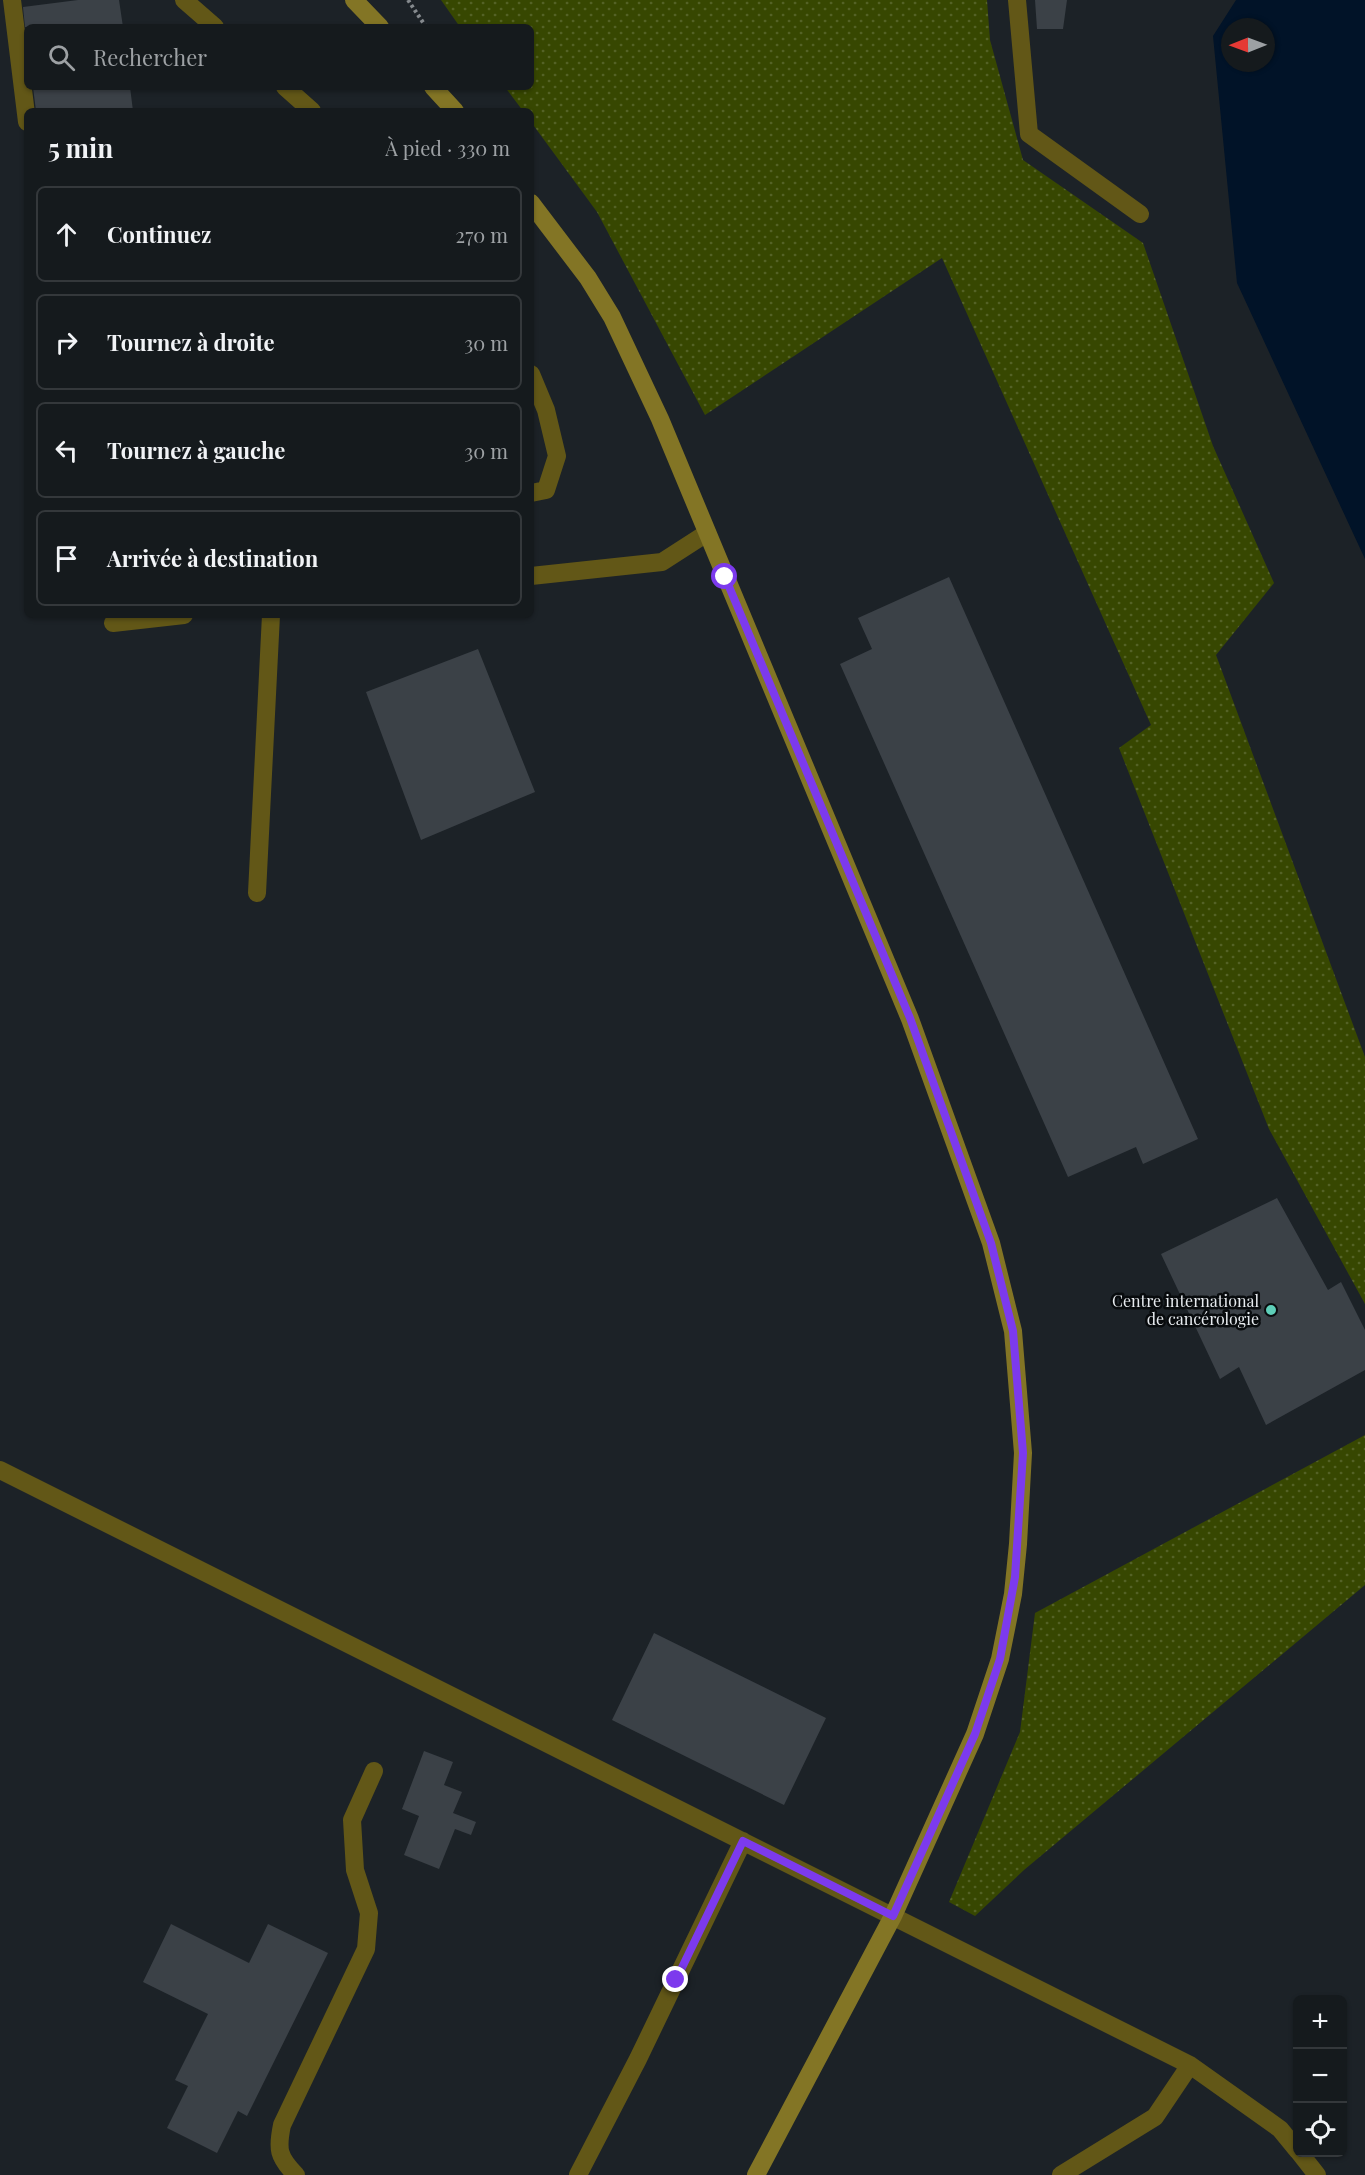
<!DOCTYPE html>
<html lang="fr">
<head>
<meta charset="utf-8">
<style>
  body { margin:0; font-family:"Playfair Display",serif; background:#22272a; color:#f1f3f6 }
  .controls { position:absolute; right:18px; bottom:18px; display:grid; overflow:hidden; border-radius:9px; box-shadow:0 2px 4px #0004 }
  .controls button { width:54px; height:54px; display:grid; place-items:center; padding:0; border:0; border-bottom:2px solid #34383b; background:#151a1d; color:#f1f3f6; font:30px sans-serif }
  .compass { position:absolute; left:1221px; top:18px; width:54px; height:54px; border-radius:50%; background:#151a1d; box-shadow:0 2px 4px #0004; rotate:269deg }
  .stop { position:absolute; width:18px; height:18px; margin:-14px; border:4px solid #7c3aed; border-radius:50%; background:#fff }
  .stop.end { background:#7c3aed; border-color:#fff; box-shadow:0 2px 6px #0008 }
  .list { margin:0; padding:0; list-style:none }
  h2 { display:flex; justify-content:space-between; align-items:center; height:78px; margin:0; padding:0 24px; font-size:26px }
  h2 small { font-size:20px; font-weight:400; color:#9da1a4 }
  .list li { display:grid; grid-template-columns:39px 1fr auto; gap:18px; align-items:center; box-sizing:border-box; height:96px; margin:0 12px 12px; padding:0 12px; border:2px solid #34383b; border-radius:9px }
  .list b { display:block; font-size:22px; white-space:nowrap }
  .list em { font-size:20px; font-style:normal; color:#9da1a4 }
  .icon { flex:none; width:33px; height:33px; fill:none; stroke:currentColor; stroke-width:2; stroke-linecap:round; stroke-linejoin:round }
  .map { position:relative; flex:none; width:1365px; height:2175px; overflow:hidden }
  .search { position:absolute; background:#151a1d; box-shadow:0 2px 4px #0004; left:24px; top:24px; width:510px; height:66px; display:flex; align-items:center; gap:15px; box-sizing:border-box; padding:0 21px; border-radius:9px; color:#9da1a4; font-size:22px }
  .panel { position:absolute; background:#151a1d; box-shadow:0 2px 4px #0004; left:24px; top:108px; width:510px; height:510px; border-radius:9px }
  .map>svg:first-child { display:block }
  .grass { fill:url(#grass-dots) }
  .water { fill:#011328; fill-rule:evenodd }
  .building { fill:#3b4147 }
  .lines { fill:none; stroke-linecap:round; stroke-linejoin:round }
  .path { stroke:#858a8e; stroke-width:4; stroke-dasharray:3 3; stroke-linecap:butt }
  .lane { stroke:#625717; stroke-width:18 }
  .secondary { stroke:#837525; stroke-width:18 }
  .route { stroke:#7c3aed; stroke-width:8 }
  .poi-dot { fill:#5eceb8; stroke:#080b0d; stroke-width:2 }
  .labels { text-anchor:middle; stroke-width:5; stroke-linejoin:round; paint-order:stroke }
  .poi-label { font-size:16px; fill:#e7ebef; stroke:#080b0d; text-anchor:end }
</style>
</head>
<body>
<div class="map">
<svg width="1365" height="2175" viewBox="0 0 1365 2175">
  <defs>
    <pattern id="grass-dots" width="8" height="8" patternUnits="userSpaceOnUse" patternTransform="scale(1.5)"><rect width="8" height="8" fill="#374701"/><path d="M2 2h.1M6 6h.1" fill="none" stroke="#546226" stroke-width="1.8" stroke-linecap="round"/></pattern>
  </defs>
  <rect width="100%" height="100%" fill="#1c2227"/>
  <path class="grass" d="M441,0H987L990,40L1023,160L1143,243L1213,446L1274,583L1216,655L1365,1057V1304L1269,1129L1119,748L1151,725L942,258L705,415L597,212L531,122V111H523L505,87H531V27H460Z
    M1365,1435V1585L1024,1870L975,1916L949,1902L1020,1732L1035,1613Z"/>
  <path class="water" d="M1236,0H1365V559L1237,283L1213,36ZM1230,27H1266V63H1230Z"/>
  <path class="building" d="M78,0H119L123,27H25L23,7Z
    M1035,0H1067L1063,29H1037Z
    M33,87H130L133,111H36Z
    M949,577L1198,1139L1143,1164L1136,1147L1068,1177L840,664L872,649L858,618Z
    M478,649L535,792L421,840L366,692Z
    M1277,1198L1328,1290L1341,1282L1365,1330V1370L1266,1425L1239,1367L1220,1379L1161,1254Z
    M654,1633L826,1718L784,1805L612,1720Z
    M424,1751L453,1762L444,1785L462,1792L453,1813L476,1822L471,1835L455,1829L439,1869L404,1855L419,1816L402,1809Z
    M171,1924L249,1963L268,1924L328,1953L247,2116L238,2111L217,2153L167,2128L188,2086L175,2080L208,2014L143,1982Z"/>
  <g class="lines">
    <path class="path" d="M408,0L426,27"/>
    <path class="lane" d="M12,0L27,122
      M184,0L215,27
      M1017,0L1029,134L1140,214
      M285,87L312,111
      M531,374L546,410L557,456L546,490L531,493
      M531,576L662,562L707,533
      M113,623L184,615
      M257,893L271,615
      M0,1470L1190,2065L1280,2129L1298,2151
      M1299,2152L1317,2175
      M296,2175C278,2157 277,2149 282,2125L366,1949L369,1913L355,1870L352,1820L374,1771
      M578,2175L638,2059L743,1841
      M1061,2175L1155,2117L1190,2065"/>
    <path class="secondary" d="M354,0L380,27
      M433,87L455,111
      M531,203L588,278L612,317L660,419L910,1019L991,1243L1013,1331L1023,1453L1018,1544L1013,1594L1000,1659L975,1734L893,1916L756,2175"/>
  </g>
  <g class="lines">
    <path class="route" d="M676,1980L743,1841L893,1916L975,1734L1000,1659L1015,1577L1023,1453L1013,1331L991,1243L910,1018L725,577"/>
  </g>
  <circle class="poi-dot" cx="1271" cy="1310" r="6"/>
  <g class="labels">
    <g class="poi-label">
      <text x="1259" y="1307">Centre international<tspan x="1259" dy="18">de cancérologie</tspan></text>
    </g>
  </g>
</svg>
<div class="controls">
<button>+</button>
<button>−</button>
<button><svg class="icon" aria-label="locate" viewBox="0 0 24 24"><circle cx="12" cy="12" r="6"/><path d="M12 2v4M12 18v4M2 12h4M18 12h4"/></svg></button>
</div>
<svg class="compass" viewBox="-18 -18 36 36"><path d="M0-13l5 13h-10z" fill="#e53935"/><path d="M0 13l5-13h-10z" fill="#9da1a4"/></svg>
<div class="stop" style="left:725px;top:577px"></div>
<div class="stop end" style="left:676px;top:1980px"></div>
<div class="search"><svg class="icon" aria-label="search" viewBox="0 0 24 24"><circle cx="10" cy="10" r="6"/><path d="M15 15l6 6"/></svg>Rechercher</div>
<section class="panel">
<h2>5 min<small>À pied · 330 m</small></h2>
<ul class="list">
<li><svg class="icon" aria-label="ahead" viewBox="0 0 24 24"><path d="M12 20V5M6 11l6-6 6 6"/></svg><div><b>Continuez</b></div><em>270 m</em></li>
<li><svg class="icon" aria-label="right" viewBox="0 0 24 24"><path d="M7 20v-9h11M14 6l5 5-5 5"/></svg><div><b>Tournez à droite</b></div><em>30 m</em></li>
<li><svg class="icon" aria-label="left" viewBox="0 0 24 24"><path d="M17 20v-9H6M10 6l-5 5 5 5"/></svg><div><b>Tournez à gauche</b></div><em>30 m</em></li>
<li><svg class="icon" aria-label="arrive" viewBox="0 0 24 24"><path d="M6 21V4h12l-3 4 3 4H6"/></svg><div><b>Arrivée à destination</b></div></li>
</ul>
</section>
</div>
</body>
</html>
